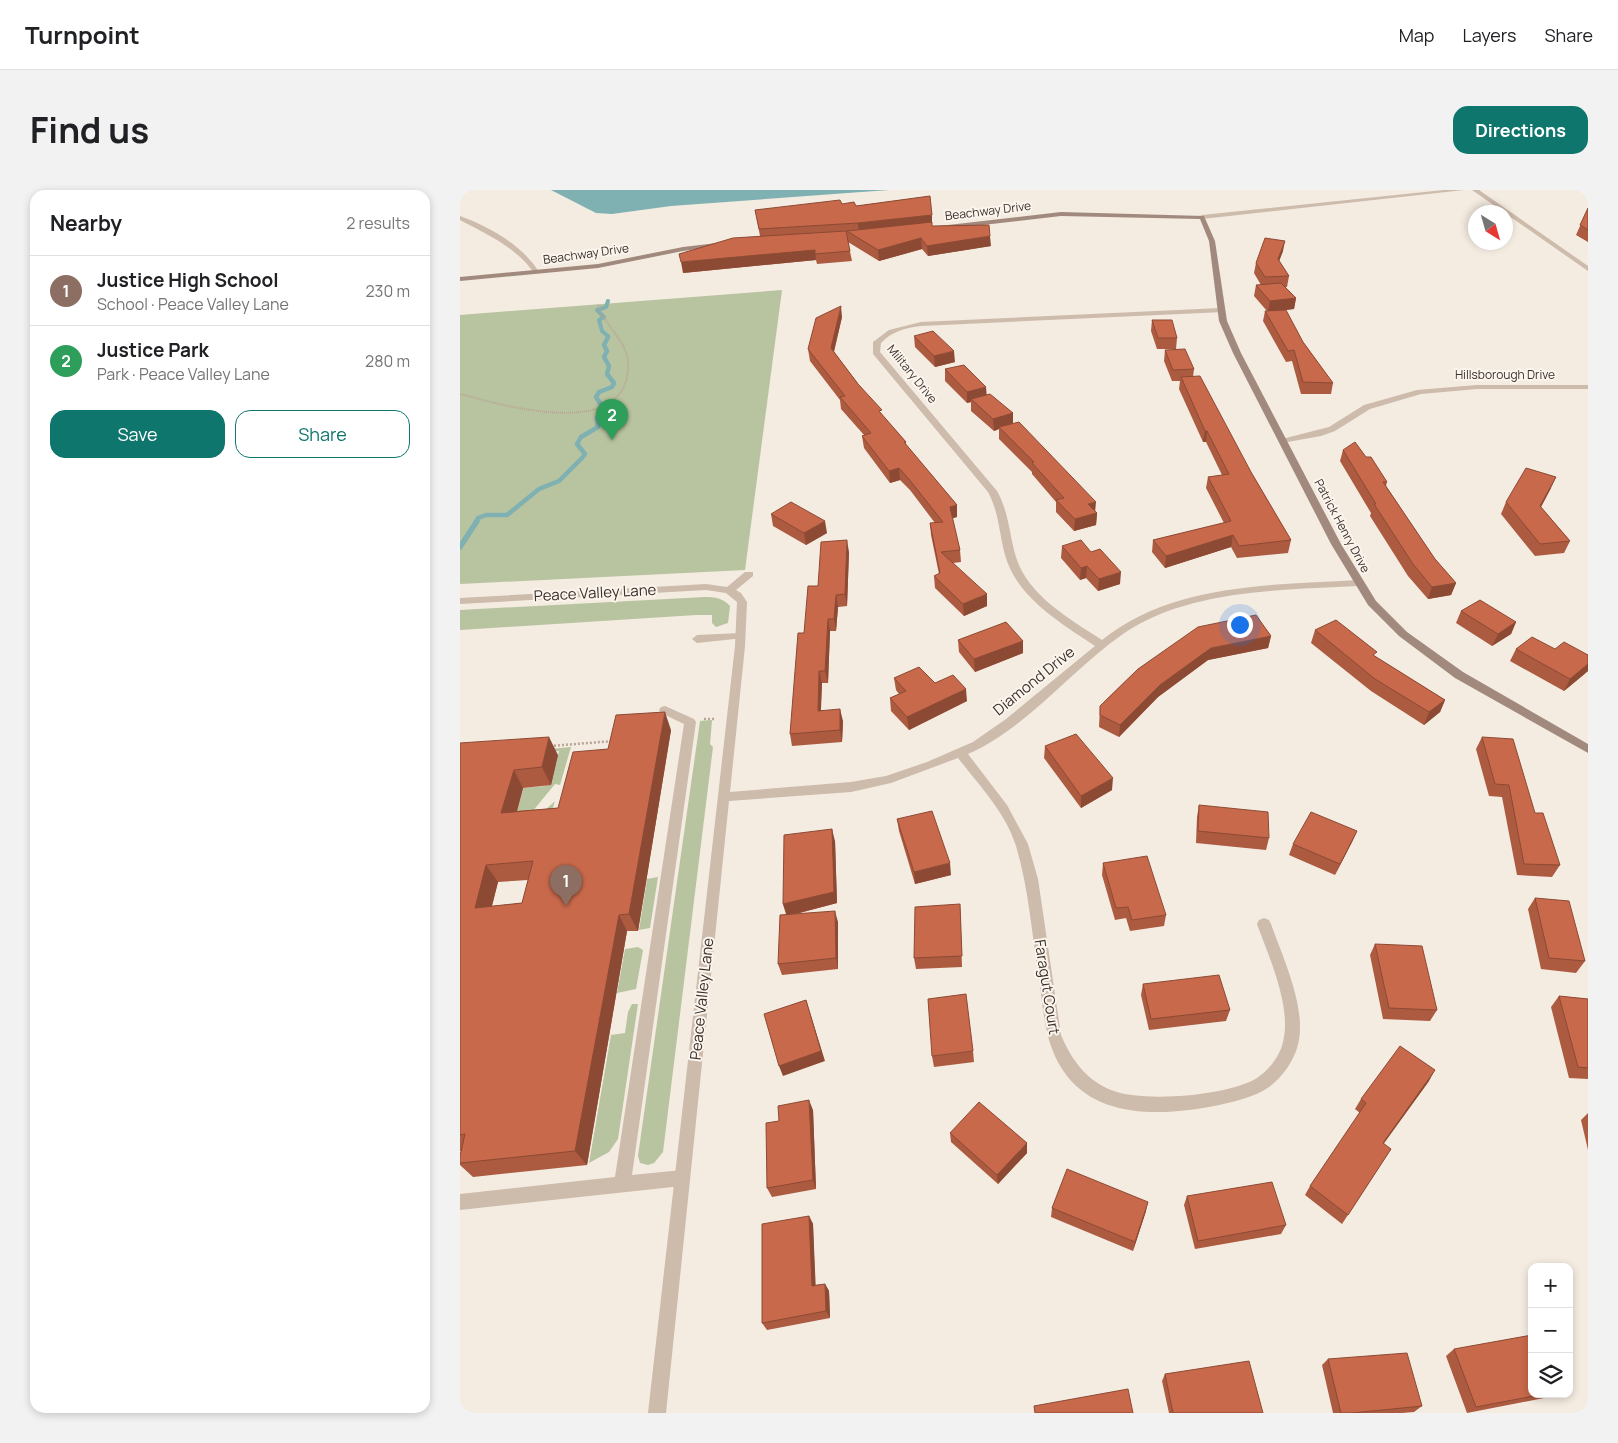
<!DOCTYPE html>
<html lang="en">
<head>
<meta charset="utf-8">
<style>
  body { margin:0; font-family:Manrope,sans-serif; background:#f2f2f2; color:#202124 }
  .controls { position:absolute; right:15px; bottom:15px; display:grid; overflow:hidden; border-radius:10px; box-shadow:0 2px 8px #0003 }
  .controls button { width:45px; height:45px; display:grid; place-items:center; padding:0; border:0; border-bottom:1px solid #e0e0e0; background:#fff; color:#202124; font:25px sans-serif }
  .compass { position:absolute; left:1008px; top:15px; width:45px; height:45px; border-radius:50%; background:#fff; box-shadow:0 2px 8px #0003; rotate:143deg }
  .you { position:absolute; left:779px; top:434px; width:18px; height:18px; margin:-12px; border:4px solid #fff; border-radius:50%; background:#1a73e8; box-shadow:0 0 0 8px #1a73e833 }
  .badge { display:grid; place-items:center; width:32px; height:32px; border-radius:50%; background:#0f766e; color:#fff; font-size:16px; font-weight:700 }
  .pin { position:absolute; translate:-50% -41px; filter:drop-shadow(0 1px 2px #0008) }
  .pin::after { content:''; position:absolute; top:26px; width:18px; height:15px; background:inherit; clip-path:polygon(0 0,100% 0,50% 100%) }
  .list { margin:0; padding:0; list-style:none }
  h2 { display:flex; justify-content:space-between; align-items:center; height:65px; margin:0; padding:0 20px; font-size:21px }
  h2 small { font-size:16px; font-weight:400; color:#757577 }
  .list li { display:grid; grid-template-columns:32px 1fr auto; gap:15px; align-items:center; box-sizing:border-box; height:70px; padding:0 20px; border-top:1px solid #e0e0e0 }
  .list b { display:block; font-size:19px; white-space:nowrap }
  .list p { margin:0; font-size:16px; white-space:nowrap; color:#757577 }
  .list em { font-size:16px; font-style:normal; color:#757577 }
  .actions { display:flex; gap:10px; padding:15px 20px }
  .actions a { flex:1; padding:11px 0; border:1px solid #0f766e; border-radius:15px; text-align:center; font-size:18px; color:#0f766e }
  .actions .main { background:#0f766e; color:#fff }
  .icon { flex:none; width:28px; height:28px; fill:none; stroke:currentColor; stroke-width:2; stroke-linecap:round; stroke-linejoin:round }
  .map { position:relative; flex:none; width:1128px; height:1223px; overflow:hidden; border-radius:15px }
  header { display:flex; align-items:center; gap:30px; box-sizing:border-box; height:70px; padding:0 25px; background:#fff; border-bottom:1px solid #e0e0e0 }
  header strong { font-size:24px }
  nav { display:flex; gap:28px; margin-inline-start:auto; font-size:18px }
  .intro { display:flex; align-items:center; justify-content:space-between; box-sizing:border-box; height:120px; padding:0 30px }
  h1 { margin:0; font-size:35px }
  .button { padding:12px 22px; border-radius:15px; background:#0f766e; color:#fff; font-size:18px; font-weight:700 }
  main { display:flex; gap:30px; padding:0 30px }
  aside { flex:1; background:#fff; border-radius:15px; box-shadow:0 2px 8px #0003 }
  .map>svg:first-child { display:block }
  .green { fill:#b8c4a0 }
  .water { fill:#7fb0b2 }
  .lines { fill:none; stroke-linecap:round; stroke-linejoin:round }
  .stream-far2 { stroke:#7fb0b2; stroke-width:4 }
  .stream-far1 { stroke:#7fb0b2; stroke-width:4.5 }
  .stream { stroke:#7fb0b2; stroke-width:5.5 }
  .path-far1 { stroke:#b9a596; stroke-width:2; stroke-dasharray:1 1; stroke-linecap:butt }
  .path { stroke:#b9a596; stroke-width:2.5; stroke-dasharray:2 2; stroke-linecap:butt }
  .lane { fill:#cdbbac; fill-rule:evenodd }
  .street { fill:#cdbbac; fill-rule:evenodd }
  .secondary { fill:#a18a7d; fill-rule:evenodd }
  .wall { fill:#ac5a40; fill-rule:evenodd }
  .shaded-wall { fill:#8c4a34 }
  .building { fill:#c8694b; stroke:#8c4a34; fill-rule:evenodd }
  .labels { text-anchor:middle; stroke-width:4; stroke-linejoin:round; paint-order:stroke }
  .far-street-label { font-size:12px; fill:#3b302b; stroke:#fbf5ee }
  .street-label { font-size:15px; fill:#3b302b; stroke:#fbf5ee }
</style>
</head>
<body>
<header>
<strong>Turnpoint</strong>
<nav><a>Map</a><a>Layers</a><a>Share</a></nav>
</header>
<div class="intro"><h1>Find us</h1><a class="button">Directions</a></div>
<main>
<aside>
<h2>Nearby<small>2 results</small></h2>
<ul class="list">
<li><span class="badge" style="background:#8d6e63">1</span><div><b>Justice High School</b><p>School · Peace Valley Lane</p></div><em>230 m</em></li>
<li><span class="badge" style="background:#2e9e5b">2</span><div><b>Justice Park</b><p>Park · Peace Valley Lane</p></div><em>280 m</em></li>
</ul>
<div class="actions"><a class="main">Save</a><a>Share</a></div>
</aside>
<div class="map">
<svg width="1128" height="1223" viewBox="0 0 1128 1223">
  <rect width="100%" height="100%" fill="#f4ebe1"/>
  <path class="green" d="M322,100L285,380L0,394V125Z
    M245,407C255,407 263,408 270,416L268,433L256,437L252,433V425H236L0,440V420Z
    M252,530L250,554L253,557L203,962L194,973L188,975L180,973L178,966L240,531Z
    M111,557L100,595L95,594L72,622L81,624L95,611L89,630L108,635L52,640L63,598L85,596L91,574H96L99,561L65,564L69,561Z
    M198,687L190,738L179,740L187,689Z
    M178,757L183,760L176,799L157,803L165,759Z
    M172,814H178L158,949L149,962L129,973L151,845L165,843L168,822Z"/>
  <path class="water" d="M91,0H429L211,16L152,24L136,23Z"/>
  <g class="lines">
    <path class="stream-far2" d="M147,148L148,146L142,141L139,130L144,127L137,120L146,117L148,111"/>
    <path class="stream-far1" d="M16,333L18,328L26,325H47L79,299L99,291L122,268L125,264L117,254L121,247L138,237L137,228L143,218L136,207L139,202L152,197L154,193L147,184L149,176L144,167L147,161L144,155L148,147"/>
    <path class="stream" d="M0,357L17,331"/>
    <path class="path-far1" d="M0,204C42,215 173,254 168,171C166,150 144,135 138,114"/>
    <path class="path" d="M244,529H256
      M90,556L154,551"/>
    <path class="lane" d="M280,443L284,444L285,446L284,448L237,453L232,449L237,445Z
      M205,516L234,529L236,532L172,985L222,980L228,982L230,988L228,994L222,996L0,1020V1004L155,987L224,534L201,523L199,520L201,517Z"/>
    <path class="street" d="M984,0H1004L742,29L739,27L742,25Z
      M1012,0H1019L1128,76V81Z
      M0,26C30,37 62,55 79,82L78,83H74C56,57 28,45 0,30Z
      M761,118L765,120L764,122L461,136C446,138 432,141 421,153L420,162L537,301C549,322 549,344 556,367C568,406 610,429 642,450C712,393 813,395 898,390L903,393L898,396C823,400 728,399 663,444C611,480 567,538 508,564L547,615L568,654L578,689L601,845C611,869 626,890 651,900C682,913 768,906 797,888C809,880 820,866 823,852C832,817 809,767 797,734L799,730L804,728L809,730L811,734C823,768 845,814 839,850C836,868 823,887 809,897C795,907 776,911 759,915C710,925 642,931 607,886C585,858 584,824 579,790C572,746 569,699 556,656C546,623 519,595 498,568L431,593L391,602L269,611L206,1223H188L275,456L277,412L266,403L246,400L0,414V408L246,394L267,397L285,382H293V386L276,400L281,403L287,412L285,456L270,602L391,592L426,586L467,572L513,552L546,529L635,456C601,433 557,408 545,365C539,343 539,322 528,302L413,164V152L429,140L461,132Z
      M1017,195H1128V199H1017L961,204L910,219L875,241L861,246L822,253L818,250L869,237L904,215L957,200Z"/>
    <path class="secondary" d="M601,22L744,26L755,51L767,131L781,163L881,354L916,411L947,442L1003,482L1128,554V563L995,488L939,446L908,415L871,354L773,163L759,131L749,51L740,29L601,26L479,40L476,38L479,36Z
      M265,52L268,54L267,55L223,61L138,78L0,91V87L138,74L223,57Z"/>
  </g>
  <path class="wall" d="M470,6L472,36L531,56L468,66L462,59L419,71L388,52L392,71L357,74L356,70L223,83L300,46L295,20L382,14L396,16Z
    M1128,18V52L1116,45Z
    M823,61L819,71L829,86L827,97H825L836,108L834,119L824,120L843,152L873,193L871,204H841L832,171L826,172L803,131L805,121H807L794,106L796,95H801L794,83L796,73Z
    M382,127L374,162L422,225L446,252V255L497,315V327L492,328L500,360L501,372L493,373L527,416L504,426L475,398L474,386L479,384L471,345L470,333H475L450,300L440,290L430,293L404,258L402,246L404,245L381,219L380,210L350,171L348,159Z
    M692,130L717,148L716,159H697L691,141Z
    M454,146L495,172L475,177L455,157Z
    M705,160L734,179L733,187L791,282L831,350L828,363L777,368L771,357L705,378L692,362L693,350L764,333L746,298L748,287L762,285L746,252H743L719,199L720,191H712L704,171Z
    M485,179L526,205L553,223V233L637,323L636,335L614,341L596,322V312L572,284V282L539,249V239L534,241L511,221V212L507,213L485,191Z
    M883,260L906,267L927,292L926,296L975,369L996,393L991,405L968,409L948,386L910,326L911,323L880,271Z
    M1091,298L1081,317L1110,351L1104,363L1075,366L1041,324L1046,312Z
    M311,324L367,343L346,355L313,336Z
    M602,356L660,394L638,401L626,388L620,390L601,368Z
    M389,362L387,416L378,417L376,441H370L368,493H362L361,520L383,531L382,552L332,556L330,544L344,443L358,396Z
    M1001,421L1056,432L1051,444L1032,456L996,433Z
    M855,440L916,467L985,510L980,522L964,535L911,501L851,453Z
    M811,446L808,458L748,470L698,507L659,547L639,537L640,516L678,479Z
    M498,450L563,451V463L515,482L499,462Z
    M1056,459H1095L1128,465V481L1104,501L1050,471Z
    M434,488L475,493L507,511L449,540L431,521L430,508L439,504L436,500Z
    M211,540L178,741H167L127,975L13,987L0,975V966L1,961H0V553L98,565L91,595L63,598L57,621L98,618L148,559ZM68,690L62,713L32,716L38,692Z
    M1022,547L1075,623L1100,675L1092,687L1057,685L1042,607L1029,606L1016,559Z
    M585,556L652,600L621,618L584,568Z
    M739,615L809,648L806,660L736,653L737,627Z
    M437,629L491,685L455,694L439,641Z
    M897,641L892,652L875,685L829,665L833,654Z
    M375,651L377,713L336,724L378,732V779L322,785L318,774L326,724L323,714Z
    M643,673L706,725L704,736L670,741L666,728L655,730L642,685Z
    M1075,708L1125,771L1116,783L1081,779L1068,719Z
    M500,714L502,777L456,779L454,768Z
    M915,754L977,820L970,831L923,829L910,765Z
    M683,794L770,820L766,831L689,840L681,805Z
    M1099,806L1128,809V889L1109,888L1091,817Z
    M513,861L514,872L474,877L472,866Z
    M969,891L923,954L931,959L882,1034L845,1005L850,996L900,923L895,919L901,909Z
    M353,920L356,999L312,1007L307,998L319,931Z
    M1128,923V960L1121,930Z
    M490,943L567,963L538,994L491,952Z
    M727,1006L826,1035L821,1044L735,1059L724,1015Z
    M592,1018L686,1021L673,1061L591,1027Z
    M349,1026L353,1034L355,1095L365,1094L369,1101L370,1128L307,1140L302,1133Z
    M994,1159L1072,1204H1095L1089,1207L1007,1223L986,1166Z
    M868,1169L962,1216L954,1222L942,1223H873L862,1175Z
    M705,1184L803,1223H709L702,1191Z"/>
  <path class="shaded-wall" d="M472,25V35L399,43L398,33Z
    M530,46L531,56L468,66L467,56Z
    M461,48L462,59L419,71L418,60Z
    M825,51L823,61L816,79L818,69Z
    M355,60L356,70L223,83L221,72Z
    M836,108L834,119L808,122L810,111Z
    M381,116L382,127L372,169L371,158Z
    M494,161L495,172L475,177L474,166Z
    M526,197L527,208L511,209V212L507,213V202Z
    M553,223V235L539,237V239L534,241L533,229Z
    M745,241H747L746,252H743Z
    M439,278L440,290L430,293L429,281Z
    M1096,287L1091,298L1075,328L1080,316Z
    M636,312L635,323H637L636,335L614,341L615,329L628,314Z
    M497,315V327L490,329V317Z
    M365,331L367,343L346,355L344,343Z
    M773,345L771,357L705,378L706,366Z
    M387,350L389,362L387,416L385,404Z
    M627,376L626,388L620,390L621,378Z
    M661,382L660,394L638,401L639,389Z
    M996,393L991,405L968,409L972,397Z
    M527,404V416L504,426L503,414Z
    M376,405L378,417L376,441L374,429Z
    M368,429L370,441L368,493L365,481Z
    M1056,432L1051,444L1032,456L1038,444Z
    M811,446L808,458L748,470L698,507L659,547L660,535L700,495L751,458Z
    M563,451V463L515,482L514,469Z
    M1128,474V481L1104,501L1110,489Z
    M359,481L362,493L360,533L358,521Z
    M506,499L507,511L449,540L447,527Z
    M985,510L980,522L964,535L969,522Z
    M380,519L383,531L382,552L380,540Z
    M205,522L211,540L178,741L169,724Z
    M89,547L98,565L91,595L82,577Z
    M54,580L63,598L52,640L41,623Z
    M653,588L652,600L621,618V606Z
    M372,639L375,651L377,713L327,726L323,714Z
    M897,641L892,652L875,685L880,674Z
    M490,673L491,685L455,694L454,682Z
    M26,675L38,692L27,735L15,718Z
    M375,721L378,732V779L376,768Z
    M159,725L167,741L127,975L115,961Z
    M346,810L365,871L323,886L319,876Z
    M975,880L969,891L917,963L923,953Z
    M349,910L353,920L356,999L353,990Z
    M567,953V963L538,994L537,985Z
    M688,1012L686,1021L673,1061L675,1052Z
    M349,1026L353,1034L356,1103L352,1096Z
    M365,1094L369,1101L370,1128L366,1121Z"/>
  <path class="building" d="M470,6L472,25L398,33L299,39L295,20L380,10L382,14L394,12L396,16Z
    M1128,18V40L1120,35Z
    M472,32V36L529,35L530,46L467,56L461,48L418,60L387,41Z
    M386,41L390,61L355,64V60L221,72L219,64L273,48Z
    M805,48L825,51L818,69L829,86L805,87L796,73Z
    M821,93L836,108L810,111L796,95Z
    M381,116L371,158L398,194L422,220L419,221L446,252H444L497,315L490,317L500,360L481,362L527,404L503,414L474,386L480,383L470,333L483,332L448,288L439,278L429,281L402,246L411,243L380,207L385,206L348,159L356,128Z
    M826,120L843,152L873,193L843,192L834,160L828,161L805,121Z
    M692,130H712L717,148H698Z
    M473,141L494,161L474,166L454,146Z
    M725,159L734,179L713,180L705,160Z
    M504,175L526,197L507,202L485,179Z
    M740,186L791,282L831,350L779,356L773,345L706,366L693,350L771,331L748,287L769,284L747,241H745L721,187Z
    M530,204L553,223L533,229L511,209Z
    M559,232L636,312L628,314L637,323L615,329L596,310L604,308L572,273L574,272L539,237Z
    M895,252L906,267H911L927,292H923L975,369L996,393L972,397L953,374L914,314H916L883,260Z
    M1066,278L1096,287L1080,316L1110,351L1080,354L1046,312Z
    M331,312L365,331L344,343L311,324Z
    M387,350L385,404L376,405L374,429H368L365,481H359L358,521L380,519V540L330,544L338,443H344L348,396H358L361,352Z
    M621,350L631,362L640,359L661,382L639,389L627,376L621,378L602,356Z
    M1020,410L1056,432L1038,444L1001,421Z
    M796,425L811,446L751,458L700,495L660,535L640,525V516L678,479L738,437Z
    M876,430L917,462L913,465L985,510L969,522L915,489L855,440Z
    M546,432L563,451L514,469L498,450Z
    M1072,447L1095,459L1104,452L1128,465V474L1110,489L1056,459Z
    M459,477L475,493L493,485L506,499L447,527L430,508L446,501L434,488Z
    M205,522L169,724L159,725L115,961L0,973V966L5,944L0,945V553L89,547L82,577L54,580L41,623L98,618L113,562L148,559L156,525ZM73,671L62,713L15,718L26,675Z
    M616,544L653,588L621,606L585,556Z
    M1022,547L1053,549L1075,623H1083L1100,675L1064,674L1049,595L1035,594Z
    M739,615L808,622L809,648L738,641Z
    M472,621L490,673L454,682L437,629Z
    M851,622L897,641L880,674L833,654Z
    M372,639L374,702L323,714L324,645Z
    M687,666L706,725L672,730L668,717L656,718L643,673Z
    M1075,708L1109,711L1125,771L1089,768Z
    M500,714L502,766L454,768L455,717Z
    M375,721L376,768L318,774L320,725Z
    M915,754L962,756L977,820L929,818Z
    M759,785L770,820L691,829L683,794Z
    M506,804L513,861L472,866L468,809Z
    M1099,806L1128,809V878L1118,877Z
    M346,810L361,861L319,876L304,824Z
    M940,856L975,880L923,953L931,959L888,1025L850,996L906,913L901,909Z
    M349,910L353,990L307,998L306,933L319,931L318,916Z
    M519,912L567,953L537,985L490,943Z
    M607,979L688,1012L675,1052L592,1018Z
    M812,992L826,1035L738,1051L727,1006Z
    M349,1026L352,1096L365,1094L366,1121L302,1133V1034Z
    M1072,1145V1204H1084L1016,1217L994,1159Z
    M947,1163L962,1216L892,1223H881L868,1169Z
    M789,1171L803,1223H713L705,1184Z
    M668,1199L673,1223H575L574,1216Z"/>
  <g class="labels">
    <g class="far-street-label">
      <text transform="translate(528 21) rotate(-7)" y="4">Beachway Drive</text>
      <text transform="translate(126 64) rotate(-8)" y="4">Beachway Drive</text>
      <text transform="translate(452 184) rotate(51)" y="4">Military Drive</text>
      <text x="1045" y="189">Hillsborough Drive</text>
      <text transform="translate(882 336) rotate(62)" y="4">Patrick Henry Drive</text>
    </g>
    <g class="street-label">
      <text transform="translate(135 403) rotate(-3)" y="5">Peace Valley Lane</text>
      <text transform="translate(574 491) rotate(-39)" y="5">Diamond Drive</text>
      <text transform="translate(587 797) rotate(81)" y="5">Faragut Court</text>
      <text transform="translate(242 809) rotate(-84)" y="5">Peace Valley Lane</text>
    </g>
  </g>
</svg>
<div class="controls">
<button>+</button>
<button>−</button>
<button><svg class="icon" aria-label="layers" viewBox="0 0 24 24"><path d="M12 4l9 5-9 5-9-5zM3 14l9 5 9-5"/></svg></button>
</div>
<svg class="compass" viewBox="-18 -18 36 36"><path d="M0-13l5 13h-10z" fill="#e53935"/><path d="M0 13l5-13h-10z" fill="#757577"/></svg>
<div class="you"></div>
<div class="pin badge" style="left:106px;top:716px;background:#8d6e63">1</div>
<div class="pin badge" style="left:152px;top:250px;background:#2e9e5b">2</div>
</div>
</main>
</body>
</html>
